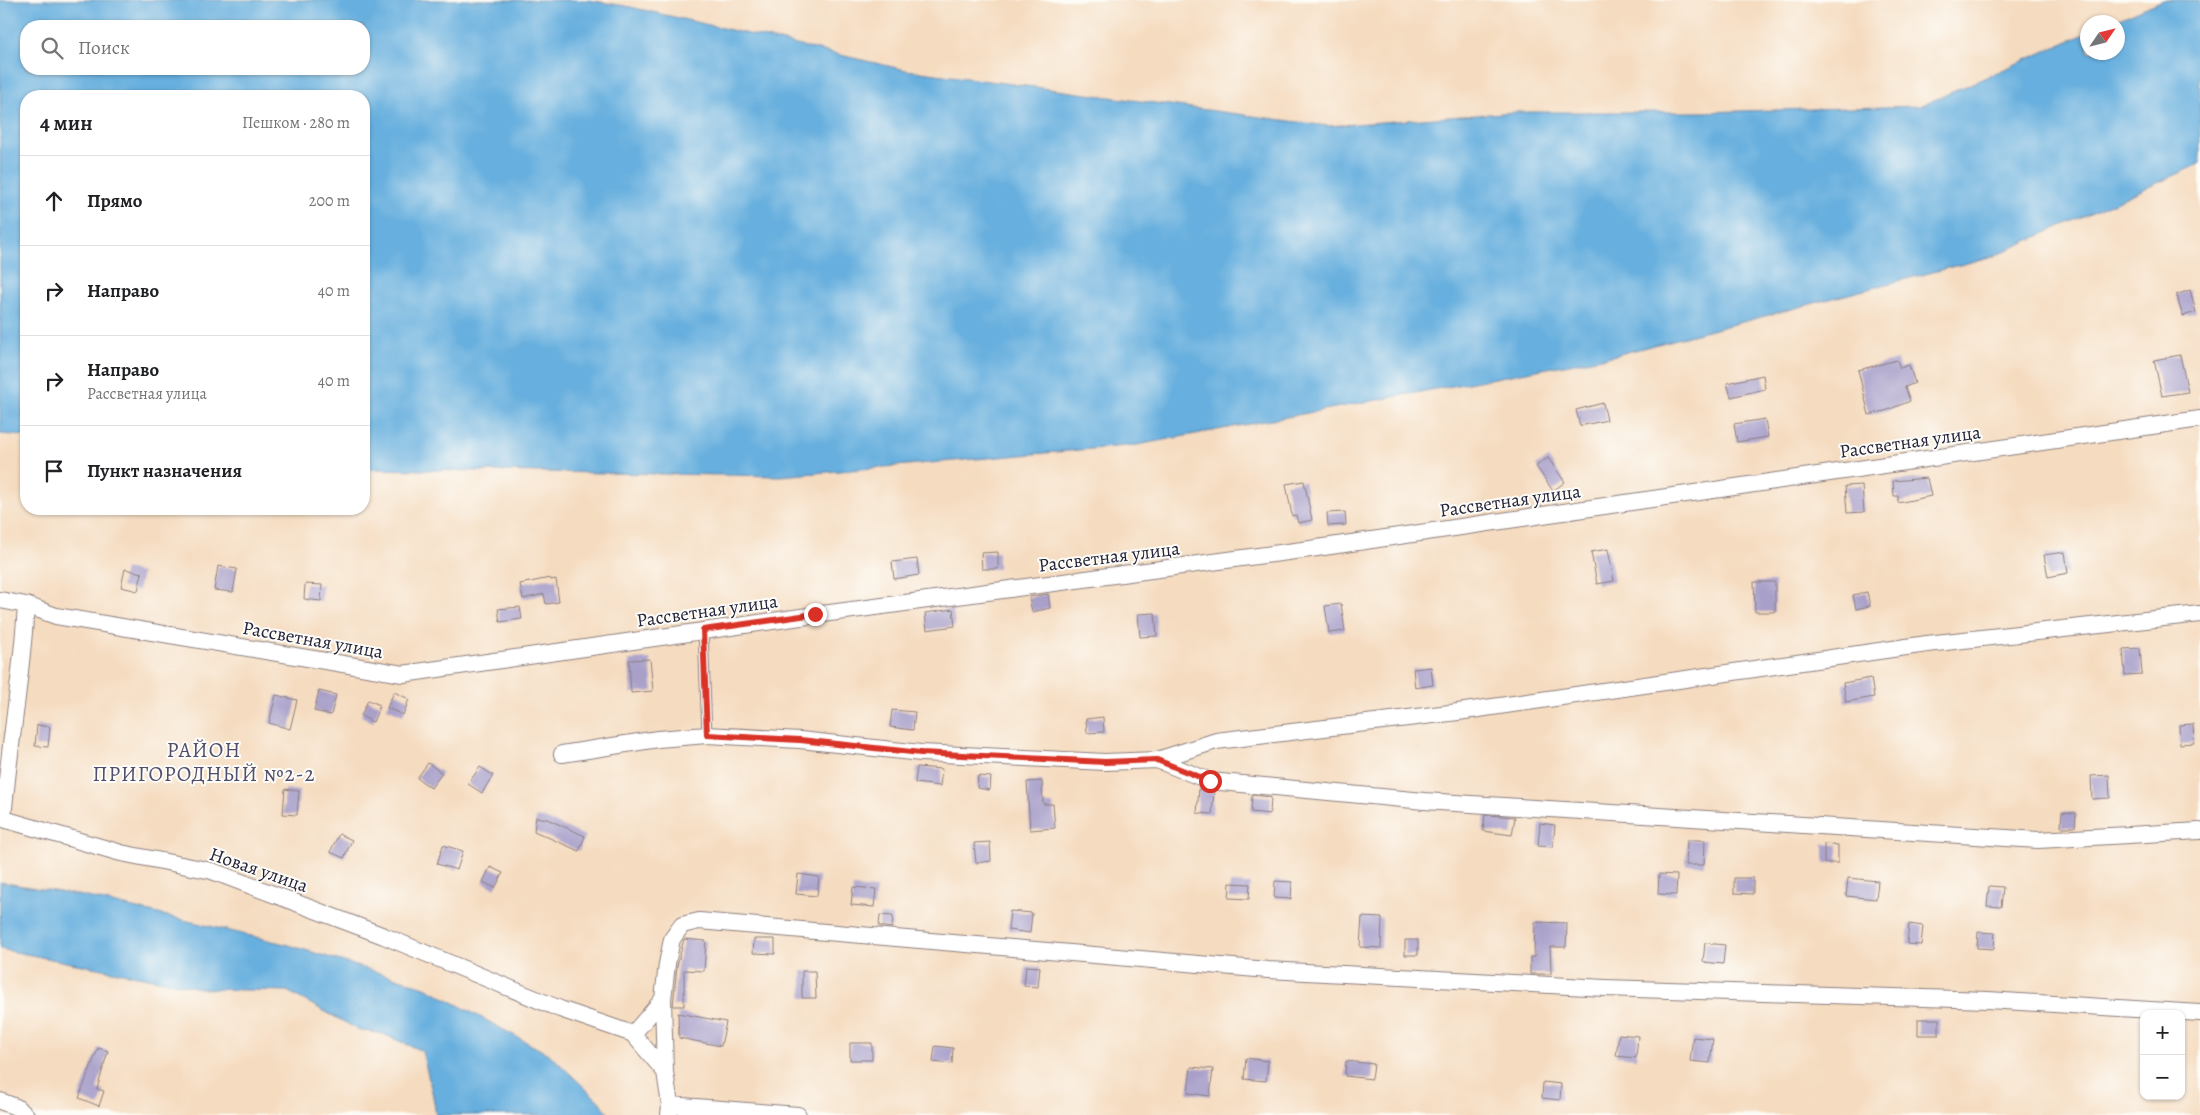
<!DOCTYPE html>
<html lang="ru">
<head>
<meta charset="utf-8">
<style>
  body { margin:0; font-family:Alegreya,serif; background:#f2f2f2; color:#202124 }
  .controls { position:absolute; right:15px; bottom:15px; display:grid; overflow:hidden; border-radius:10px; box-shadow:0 1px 4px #0004 }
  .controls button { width:45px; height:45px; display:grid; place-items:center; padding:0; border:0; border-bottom:1px solid #e0e0e0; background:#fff; color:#202124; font:25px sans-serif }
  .compass { position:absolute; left:2080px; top:15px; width:45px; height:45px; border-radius:50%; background:#fff; box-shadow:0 1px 4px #0004; rotate:55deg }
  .stop { position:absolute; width:15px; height:15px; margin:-11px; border:4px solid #d93025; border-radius:50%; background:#fff }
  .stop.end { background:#d93025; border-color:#fff; box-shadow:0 1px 5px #0008 }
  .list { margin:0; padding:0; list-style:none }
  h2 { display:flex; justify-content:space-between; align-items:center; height:65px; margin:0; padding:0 20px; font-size:21px }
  h2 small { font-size:16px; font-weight:400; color:#757577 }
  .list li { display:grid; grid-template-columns:32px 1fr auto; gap:15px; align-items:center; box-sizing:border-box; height:90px; padding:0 20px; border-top:1px solid #e0e0e0 }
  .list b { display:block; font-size:19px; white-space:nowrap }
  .list p { margin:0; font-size:16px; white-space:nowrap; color:#757577 }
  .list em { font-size:16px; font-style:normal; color:#757577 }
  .icon { flex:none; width:28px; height:28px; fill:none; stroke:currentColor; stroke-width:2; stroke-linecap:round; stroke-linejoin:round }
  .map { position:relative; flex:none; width:2200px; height:1115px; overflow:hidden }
  .search { position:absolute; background:#fff; box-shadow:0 1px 4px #0004; left:20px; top:20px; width:350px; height:55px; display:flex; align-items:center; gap:12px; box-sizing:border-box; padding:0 18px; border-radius:20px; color:#757577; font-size:19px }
  .panel { position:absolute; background:#fff; box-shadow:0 1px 4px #0004; left:20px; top:90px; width:350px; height:425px; border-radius:20px }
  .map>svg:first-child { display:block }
  .water { fill:#66afde; stroke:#44688c; fill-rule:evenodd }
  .building { fill:#a9a0ca }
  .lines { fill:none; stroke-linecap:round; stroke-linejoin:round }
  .lane-casing { stroke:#8c7e7d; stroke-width:11 }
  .street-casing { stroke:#8c7e7d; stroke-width:18 }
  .lane { stroke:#fff; stroke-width:9 }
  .street { stroke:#fff; stroke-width:16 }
  .route { stroke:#d93025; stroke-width:6 }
  .labels { text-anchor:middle; stroke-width:4; stroke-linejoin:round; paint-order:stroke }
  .street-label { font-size:19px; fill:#22223b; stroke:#fdfcf7 }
  .quarter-label { font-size:21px; letter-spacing:1px; fill:#514e6d; stroke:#fdfcf7 }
</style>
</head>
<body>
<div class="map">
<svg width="2200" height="1115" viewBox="0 0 2200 1115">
  <rect width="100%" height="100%" fill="#fdfcf7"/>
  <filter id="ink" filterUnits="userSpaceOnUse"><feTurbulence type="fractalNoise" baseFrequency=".02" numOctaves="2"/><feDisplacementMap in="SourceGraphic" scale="10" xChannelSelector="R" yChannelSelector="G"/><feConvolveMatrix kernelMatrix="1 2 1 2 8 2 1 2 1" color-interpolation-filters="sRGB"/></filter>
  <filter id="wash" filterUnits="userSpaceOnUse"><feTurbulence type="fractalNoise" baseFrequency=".0096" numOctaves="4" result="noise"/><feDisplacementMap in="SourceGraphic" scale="20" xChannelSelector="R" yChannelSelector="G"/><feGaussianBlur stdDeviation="1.12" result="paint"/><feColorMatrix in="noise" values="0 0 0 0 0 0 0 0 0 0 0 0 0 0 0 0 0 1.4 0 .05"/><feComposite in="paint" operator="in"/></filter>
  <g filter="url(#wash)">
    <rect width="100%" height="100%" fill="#f5dbbf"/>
    <path class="water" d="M0,0H587L626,6L906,70L1328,126L1516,112H1702L1920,106L2087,33L2088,52H2118V22H2112L2163,0H2200V164L1994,256L1612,356L1137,445L781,476L364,469V96H26V436L0,434ZM26,26H364V69H26Z
      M0,882L83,896L289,945L425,987L550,1055L602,1104L609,1115H436L433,1096L422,1051L383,1034L359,1030L287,991L204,989L0,949Z"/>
    <g id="blocks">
      <path class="building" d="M2190,290L2196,312L2183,316L2176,295Z
        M2180,355L2188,392L2162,396L2154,360Z
        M1897,360L1900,368L1909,365L1915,383L1905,387L1910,401L1888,410L1869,415L1858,370Z
        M1763,375L1765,389L1731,397L1727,383Z
        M1603,403L1607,420L1580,426L1576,410Z
        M1765,419L1768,437L1737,442L1734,424Z
        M1548,458L1565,482L1553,491L1536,466Z
        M1927,478L1931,496L1898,503V496H1894L1893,481Z
        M1304,481L1312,520L1298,523L1296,515L1292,516L1286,484Z
        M1862,485L1864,512L1847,513L1845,486Z
        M1345,512L1346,525L1328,526L1327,513Z
        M1608,549L1614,581L1597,584L1591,552Z
        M998,552V569H982L981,553Z
        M2065,552L2068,573L2048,577L2044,555Z
        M917,559L919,575L894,579L892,562Z
        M218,566L237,569L233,592L214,590Z
        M125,569L142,573L138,591L121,587Z
        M550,578L551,580L556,579L559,602L546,604L544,594L523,599L520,584Z
        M1754,582H1775V612H1755Z
        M305,584L322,585L321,601L304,599Z
        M1867,592L1870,606L1856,609L1853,595Z
        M1048,594L1050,608L1032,612L1029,597Z
        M1341,604L1345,631L1329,633L1325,606Z
        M520,607L522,619L500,622L498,609Z
        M953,609L955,626L927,630L925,613Z
        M1155,613L1157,636L1140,637L1138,614Z
        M2140,648L2142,674L2125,675L2123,649Z
        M650,659L653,691L631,693L629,660Z
        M1431,667L1433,685L1415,688L1413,669Z
        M1871,678L1874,697L1846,702L1843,683Z
        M319,691L336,695L331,715L314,711Z
        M394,692L409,699L403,715L387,708Z
        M276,695L297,700L290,729L269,723Z
        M368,700L380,705L373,722L361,716Z
        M892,710L915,712L913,730L890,727Z
        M1103,717L1104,732L1087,733L1086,719Z
        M2193,724L2194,743L2180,744L2179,725Z
        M37,725L50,727L48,747L35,746Z
        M428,763L442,773L431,788L417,778Z
        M480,767L493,775L482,793L468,784Z
        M917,767L942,769L940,786L915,783Z
        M2109,775L2110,798L2092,799L2091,776Z
        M978,776L991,777L990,790L977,788Z
        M1042,781L1043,804H1053L1055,828L1030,830L1027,782Z
        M1199,788L1214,791L1212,814L1197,813Z
        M285,789L299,791L297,815L283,814Z
        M1252,795L1271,797L1270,814L1251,812Z
        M2062,812L2076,813L2075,827H2061Z
        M1485,815L1515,817L1512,835L1483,831Z
        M536,817L547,819L585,836L579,851L534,831Z
        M1540,823L1555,825L1553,847L1538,846Z
        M339,834L352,840L344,858L330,852Z
        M1687,840H1705L1704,865H1686Z
        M990,842L991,861L976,863L974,843Z
        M1824,844L1838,845V863H1824Z
        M443,845L463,851L457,870L437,864Z
        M490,867L503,873L495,888L483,882Z
        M798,874L819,877L817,896L796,894Z
        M1659,874L1677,875L1676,895L1658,894Z
        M1734,878H1753V894L1734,893Z
        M1848,878L1878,881L1876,899L1846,896Z
        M1275,881L1292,882L1291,899L1274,898Z
        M1230,883L1250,884L1249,899L1229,898Z
        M1989,886L2003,887L2001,907L1987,906Z
        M853,887L876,889L874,907L851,905Z
        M1010,911L1032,913L1030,933L1008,930Z
        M880,915L893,916L892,928L879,926Z
        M1362,917L1382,918L1381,948L1360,947Z
        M1535,922L1567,923L1566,947H1550L1551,974H1530V957H1534Z
        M1909,924L1923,926L1921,945L1907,944Z
        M1978,932L1995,933L1994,949L1977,948Z
        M684,939L706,941L704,971L684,970V1006H673L677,966Z
        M754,939H775V954L753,953Z
        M1405,940H1418V955H1405Z
        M1705,943L1725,945L1723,964L1703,962Z
        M1026,966L1040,967L1038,987L1024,986Z
        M802,971H815L816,998H802Z
        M678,1013L726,1022L721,1046L679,1038Z
        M1918,1019H1939V1035H1918Z
        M1619,1034L1638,1036L1636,1058L1616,1056Z
        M1693,1037L1713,1039L1710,1063L1690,1061Z
        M850,1043H872V1060H850Z
        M935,1046L953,1048L952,1064L933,1062Z
        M98,1048L108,1051L97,1089L104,1091L99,1106L79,1098Z
        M1246,1058L1268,1061L1266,1081L1244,1079Z
        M1346,1061L1374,1064L1372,1079L1345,1076Z
        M1191,1067L1213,1069L1210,1096L1188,1093Z
        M1543,1082L1561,1084L1560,1100L1542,1098Z"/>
    </g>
  </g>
  <g filter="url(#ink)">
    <use href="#blocks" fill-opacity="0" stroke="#8c7e7d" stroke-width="1"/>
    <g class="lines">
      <g class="lane-casing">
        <path id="lane" d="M703,630L707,735"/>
      </g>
      <g class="street-casing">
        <path id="street" d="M0,600L26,605L56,616L403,674L815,615L1310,549L2200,419
          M562,754L658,739L707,735L800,740L921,753L1105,762L1157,760L1216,741L1458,712L1927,644L2200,614
          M1157,760L1210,781L1424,801L2038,840L2200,831
          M0,818L121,853L212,871L384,936L560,1009L633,1034L665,1072L670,1105L669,1115
          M3,819C9,747 22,676 26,605
          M663,999L665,1072
          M633,1034L663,999L667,964L672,939L682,925L699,921L1268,970L1605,988L1988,1000L2200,1013
          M0,1101L16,1107L26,1115
          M670,1105L798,1115"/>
      </g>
      <use href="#lane" class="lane"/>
      <use href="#street" class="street"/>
    </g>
  </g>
  <g class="lines" filter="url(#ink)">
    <path class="route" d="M815,614L703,630L707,735L800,740L921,753L1105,762L1157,760L1210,781"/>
  </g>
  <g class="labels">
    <g class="street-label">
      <text transform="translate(1910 441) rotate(-8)" y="7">Рассветная улица</text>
      <text transform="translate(1510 500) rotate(-8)" y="7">Рассветная улица</text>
      <text transform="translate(1109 556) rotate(-7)" y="7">Рассветная улица</text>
      <text transform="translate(707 610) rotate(-8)" y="7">Рассветная улица</text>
      <text transform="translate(313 639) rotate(10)" y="7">Рассветная улица</text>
      <text transform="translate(259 869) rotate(19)" y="7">Новая улица</text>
    </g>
    <g class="quarter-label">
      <text x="204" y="757">РАЙОН<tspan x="204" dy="24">ПРИГОРОДНЫЙ №2-2</tspan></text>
    </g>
  </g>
</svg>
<div class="controls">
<button>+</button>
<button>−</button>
</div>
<svg class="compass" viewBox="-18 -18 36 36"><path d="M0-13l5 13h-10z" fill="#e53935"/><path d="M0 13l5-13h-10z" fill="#757577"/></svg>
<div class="stop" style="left:1210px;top:781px"></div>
<div class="stop end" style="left:815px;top:614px"></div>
<div class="search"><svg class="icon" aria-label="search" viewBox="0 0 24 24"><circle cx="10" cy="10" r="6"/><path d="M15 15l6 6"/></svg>Поиск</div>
<section class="panel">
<h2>4 мин<small>Пешком · 280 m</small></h2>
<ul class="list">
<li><svg class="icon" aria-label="ahead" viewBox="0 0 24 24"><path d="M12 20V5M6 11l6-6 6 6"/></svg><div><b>Прямо</b></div><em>200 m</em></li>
<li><svg class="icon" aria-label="right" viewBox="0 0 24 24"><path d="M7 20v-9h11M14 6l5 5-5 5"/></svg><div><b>Направо</b></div><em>40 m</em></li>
<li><svg class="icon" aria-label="right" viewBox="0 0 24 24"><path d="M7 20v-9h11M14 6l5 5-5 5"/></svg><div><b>Направо</b><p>Рассветная улица</p></div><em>40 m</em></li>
<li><svg class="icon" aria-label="arrive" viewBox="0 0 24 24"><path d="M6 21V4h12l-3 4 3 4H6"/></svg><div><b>Пункт назначения</b></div></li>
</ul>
</section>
</div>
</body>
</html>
